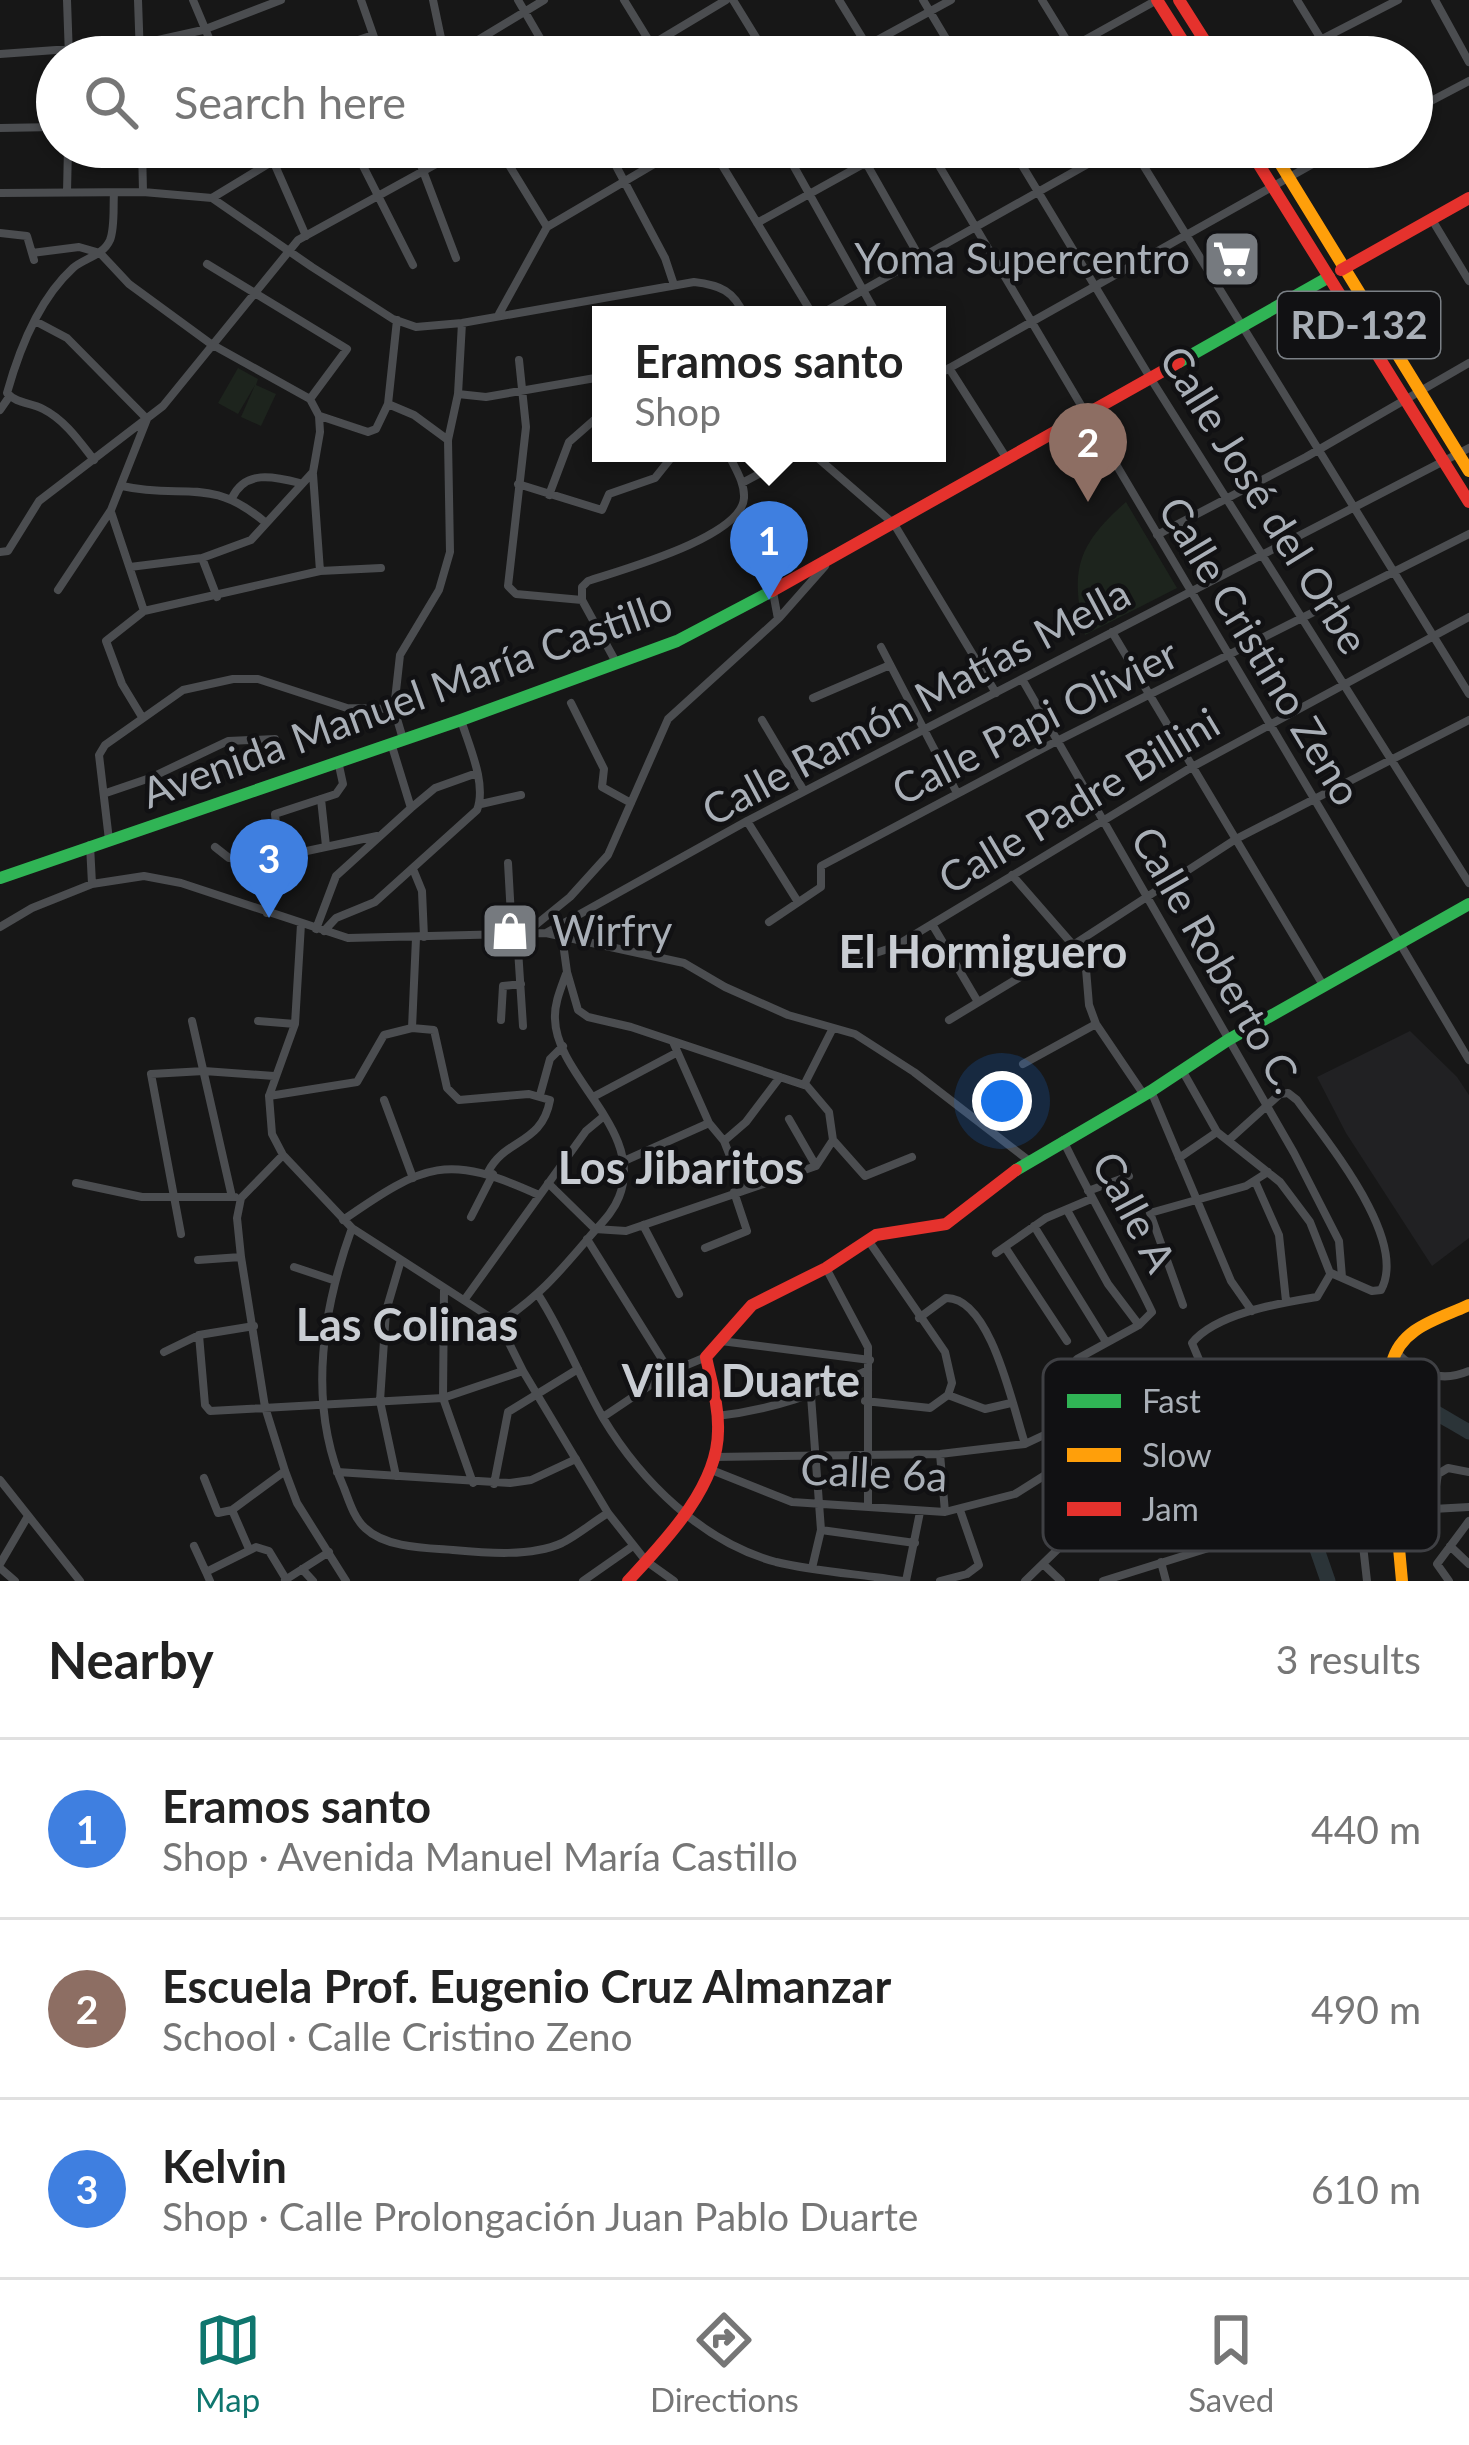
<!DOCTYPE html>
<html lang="en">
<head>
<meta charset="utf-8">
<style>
  body { margin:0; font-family:Lato,sans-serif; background:#f2f2f2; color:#222 }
  .you { position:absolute; left:1002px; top:1101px; width:42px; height:42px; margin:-30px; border:9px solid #fff; border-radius:50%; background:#1a73e8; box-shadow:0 0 0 18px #1a73e833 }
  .badge { display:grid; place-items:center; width:78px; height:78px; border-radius:50%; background:#0f766e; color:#fff; font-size:39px; font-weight:700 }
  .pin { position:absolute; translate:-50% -99px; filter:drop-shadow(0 3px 6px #0008) }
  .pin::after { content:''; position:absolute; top:63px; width:42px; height:36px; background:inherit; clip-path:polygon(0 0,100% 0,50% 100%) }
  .popup { position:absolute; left:592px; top:306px; width:354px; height:156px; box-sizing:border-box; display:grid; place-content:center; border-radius:0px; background:#fff; filter:drop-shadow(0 3px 9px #0005); font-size:39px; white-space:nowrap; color:#767676 }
  .popup b { font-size:45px; color:#222 }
  .popup::after { content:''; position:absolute; left:50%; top:100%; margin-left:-24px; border:24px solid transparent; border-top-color:#fff }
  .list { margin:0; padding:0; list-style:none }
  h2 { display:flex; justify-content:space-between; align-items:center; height:156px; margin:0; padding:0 48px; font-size:51px }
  h2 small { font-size:39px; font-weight:400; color:#767676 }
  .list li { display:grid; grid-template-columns:78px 1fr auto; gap:36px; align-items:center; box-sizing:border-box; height:180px; padding:0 48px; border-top:3px solid #e0e0e0 }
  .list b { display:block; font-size:45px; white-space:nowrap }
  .list p { margin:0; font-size:39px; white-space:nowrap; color:#767676 }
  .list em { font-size:39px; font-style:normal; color:#767676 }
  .icon { flex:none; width:66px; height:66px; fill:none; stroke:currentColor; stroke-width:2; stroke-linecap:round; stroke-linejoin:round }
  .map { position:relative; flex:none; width:1469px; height:1581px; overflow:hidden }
  .search { position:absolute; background:#fff; box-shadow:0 3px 9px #0004; left:36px; right:36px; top:36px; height:132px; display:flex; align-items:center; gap:30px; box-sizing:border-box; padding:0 42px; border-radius:66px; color:#767676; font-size:45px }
  .sheet { height:696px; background:#fff }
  nav { display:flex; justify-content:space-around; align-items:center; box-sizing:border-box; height:168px; border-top:3px solid #e0e0e0; background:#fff; font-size:33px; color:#767676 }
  nav a { display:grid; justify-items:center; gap:6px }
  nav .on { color:#0f766e }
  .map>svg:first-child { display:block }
  .built { fill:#212123 }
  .green { fill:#1d241d }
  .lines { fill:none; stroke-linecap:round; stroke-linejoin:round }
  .river { stroke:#2b3438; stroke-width:15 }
  .street { stroke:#4b4d50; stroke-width:8 }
  .fast { stroke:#30b455; stroke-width:12 }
  .slow { stroke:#ff9f0a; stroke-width:12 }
  .jam { stroke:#e5322d; stroke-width:12 }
  .labels { text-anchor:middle; stroke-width:9; stroke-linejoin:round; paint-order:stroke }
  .shield { fill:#111113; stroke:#7b8086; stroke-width:3 }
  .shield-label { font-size:39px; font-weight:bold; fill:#a9afb7 }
  .poi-label { font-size:42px; fill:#a9afb7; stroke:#111113; text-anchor:end }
  .street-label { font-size:42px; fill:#a9afb7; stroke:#111113 }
  .neighbourhood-label { font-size:45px; font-weight:bold; fill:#c9cdd3; stroke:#111113 }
  .key { fill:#111113; stroke:#3f4044; stroke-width:3 }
  .key-label { font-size:33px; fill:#a9afb7 }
</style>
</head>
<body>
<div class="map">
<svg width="1469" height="1581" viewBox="0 0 1469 1581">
  <rect width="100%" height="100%" fill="#171717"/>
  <path class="built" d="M1410,1031L1457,1077L1469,1095V1238L1432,1266L1346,1133L1317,1077Z"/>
  <path class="green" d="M238,368L258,379L256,385L276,394L261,426L241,417L255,385L238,414L218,403Z
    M1126,502L1177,588L1085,635C1070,571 1076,546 1126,502Z"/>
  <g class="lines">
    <path class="river" d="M1328,1581L1296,1489L1267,1433L1273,1396C1365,1365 1390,1386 1469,1432"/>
    <path class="street" d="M67,0L69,57
      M138,0L140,57
      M193,0L217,57
      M361,0L381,57
      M433,0L445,57
      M518,0L551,57
      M624,0L659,57
      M733,0L768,57
      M839,0L874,57
      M923,0L957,57
      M1042,0L1077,57
      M1297,0L1332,57
      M1435,0L1469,62
      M0,54L140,44L203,30L281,0
      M182,57L183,35
      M309,57L373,35
      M450,57L544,0
      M631,57L726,0
      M846,57L951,0
      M1054,57L1157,0
      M1287,57L1398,0
      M1412,111L1469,81
      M0,128L57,127
      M142,147L143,192
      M267,147L306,236
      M414,147L456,258
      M498,147L547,227
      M606,147L665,258L674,285
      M711,147L813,315
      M783,147L877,315
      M857,147L920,258
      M928,147L1469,1060
      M1011,147L1151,379L1469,883
      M1132,147L1469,694
      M361,162L413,265
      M67,192L68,147
      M0,193L143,192L212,198L312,267L393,319L416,327L462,323L694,282C720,285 734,291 744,315
      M212,198L296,147
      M1431,218L1469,281
      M757,223L894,147
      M0,233L27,236L34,260
      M32,253L79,247L100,253L129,284L211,344L310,399L319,416L320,432L313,472L251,540L202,558L130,567
      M207,264L347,349L310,399
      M499,314L547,227L683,147
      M819,315L1118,147
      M35,321L67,338L147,419L111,510L58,590
      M519,360L526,427L508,586L516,594L582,600L617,664
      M949,368L1007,459
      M937,375L1343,147
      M458,394L486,397L601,377
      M388,404L414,415L448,440
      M0,410L9,397
      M320,416L368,432L376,429L388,404L397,320
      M812,453L894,524L996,693
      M94,460C80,442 65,420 43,409C30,402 17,404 7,393C19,350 39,299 73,268C84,258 103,256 110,240C115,227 113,207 114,193
      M313,474L320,571
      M742,483L798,453
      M518,484L602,510L609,494L655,478L675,453
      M122,486C183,500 210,475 266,523
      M549,495L569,442L601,414
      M232,498C245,470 273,476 300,483
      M111,512L144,611
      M1157,535L1306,457L1469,363
      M0,552L8,551L39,501L163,406L298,240L467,147
      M202,558L217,597
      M582,600V587L588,581C621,570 742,537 744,498C745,482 734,467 728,453
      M779,618L825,566
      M1112,632L1323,985
      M881,647L957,793
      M1022,679L1294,1153L1339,1241L1342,1277
      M813,698L890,665
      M571,703L604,769L602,787L631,803
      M142,717L122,684L106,641L144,611L320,571L381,568
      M762,720L804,791
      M403,739L394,709L400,655L439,590L450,552L448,440L458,394L462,323
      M106,793L150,778L228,741L275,739
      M321,799L326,846
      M481,804L521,795
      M411,808L435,788L477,773
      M747,821L798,902
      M109,840L99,755L105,745L183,690L233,679H258L347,708L394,709
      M90,845L92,884
      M215,847L229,858L260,861L377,836
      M508,863L512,934
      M413,869L422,891L424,937
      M1012,875L1073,945L1086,969L1089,1005L1096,1024L1144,1095
      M267,913L279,855L275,814L336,794L343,784L338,761
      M769,922L821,887V866L1055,742L1469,534
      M301,924L295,1024L269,1096L272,1134L283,1155L352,1228L499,1323L523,1371L608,1513L646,1561L674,1581
      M932,924L978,1002
      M0,927L32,908L92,884L144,876L181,883L348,938L546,933L684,963L725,987L788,1015L855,1034L914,1072L1028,1160
      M316,929L336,876L411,808L391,743
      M324,931L336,918L375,902L477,810C487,784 469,746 461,720
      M527,932L570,897L608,855L668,719L778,619L773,592
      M546,933L747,821L1469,448
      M517,934L523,1026
      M845,963L894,947L1192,767L1469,617
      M501,1020L503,986L521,984
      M949,1020L1073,945L1236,839L1469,720
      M192,1021L232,1197
      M258,1021L295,1024
      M412,1028L434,1030L447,1088L459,1100L529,1094L550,1100C542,1145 505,1138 488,1172
      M673,1042L709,1123L724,1141L743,1189
      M1023,1064L1096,1024
      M1182,1070L1217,1132L1280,1182L1310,1222L1330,1273
      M804,1085L833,1028
      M1151,1091L1231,1281L1252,1311
      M540,1095L550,1059L563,1046
      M269,1096L357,1082L384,1035L412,1028L416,938
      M593,1097L676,1053
      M384,1100L413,1178
      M789,1119L816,1166
      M1230,1139L1280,1094L1288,1093L1297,1100C1326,1141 1409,1239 1381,1290L1372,1291L1331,1273
      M833,1140L865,1176L912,1157
      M1063,1140C1091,1199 1124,1253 1152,1312L1139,1325L1077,1359
      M724,1141L746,1122L780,1077
      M283,1155L241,1198L237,1218L241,1257L265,1407L285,1471L297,1503L346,1581
      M1179,1158L1217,1132
      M624,1161L709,1123
      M1255,1181L1279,1235L1286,1301
      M76,1183L142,1197H235
      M548,1183L595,1229L626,1231L816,1166L833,1140L829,1112L807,1086L631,1027L588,1017L578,1010L567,972L562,936
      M1088,1191L1129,1176
      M1067,1210L1108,1284L1139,1325
      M1149,1210L1183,1305
      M1150,1213L1246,1186L1268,1172
      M471,1217L493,1174
      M343,1220C425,1163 447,1153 539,1195
      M643,1225L679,1294
      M1034,1226L1106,1342
      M352,1228C322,1311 307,1404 344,1488C349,1501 354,1518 365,1528C386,1548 426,1548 453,1550C486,1553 531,1557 562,1543C578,1535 593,1522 608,1513
      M181,1234L151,1074L204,1071L274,1076
      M587,1239L670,1372
      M1005,1247L1067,1341
      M705,1248L747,1231L734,1192
      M996,1253L1046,1218L1091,1199
      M198,1260L241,1257
      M294,1267L333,1280
      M826,1268L868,1347V1506
      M444,1288L443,1398L473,1483
      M539,1296C564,1335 580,1378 603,1418C641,1481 702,1542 776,1562C817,1572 861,1574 903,1581
      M465,1299L586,1131L604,1116
      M919,1318L946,1298C991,1297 1013,1408 1025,1444L1059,1428
      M499,1323C538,1297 556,1276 586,1241C598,1226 612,1215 619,1197C646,1131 556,1077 555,1019C554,1004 561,988 566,974
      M199,1335L205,1405L210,1411L443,1398L523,1371
      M721,1341L870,1360
      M1395,1351C1416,1372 1439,1384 1469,1371
      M164,1352L199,1335L254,1326
      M1253,1367L1234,1364L1203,1369L1192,1343C1216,1313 1281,1303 1317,1297L1331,1273
      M948,1395L985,1409L1011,1403
      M811,1396L821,1530L812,1568
      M865,1401L930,1408L948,1395L952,1383L945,1352L868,1240
      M717,1416C772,1410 819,1393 868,1370
      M603,1417L670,1372L706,1357
      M940,1454L945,1512
      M714,1457L940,1454L1025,1444
      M709,1469L792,1502L945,1512L1015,1494L1099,1441
      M337,1472L510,1483L531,1480L576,1459
      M396,1476L380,1401L386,1311L401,1260
      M204,1478L218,1513L232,1510
      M0,1480L80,1581
      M1356,1483L1367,1581
      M494,1484L508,1412L578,1369
      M1334,1485L1394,1477
      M1432,1510L1438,1474L1448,1468L1469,1472
      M1397,1511L1469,1507
      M821,1530L915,1543
      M194,1546L206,1572
      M1450,1546L1469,1564
      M249,1549L232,1510L285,1471
      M1161,1562L1166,1581
      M0,1564L28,1516
      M1043,1564L1061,1581
      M0,1568L15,1581
      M302,1569L313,1581
      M285,1580L329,1552
      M210,1581L206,1572L256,1547L269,1551L286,1579
      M583,1581L633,1546
      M906,1581L920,1512
      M940,1581L967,1574L979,1565L960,1510
      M1025,1581L1095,1513L1195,1426
      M1103,1581L1215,1546
      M1449,1581L1437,1564L1469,1521"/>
    <path class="fast" d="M1179,362L1329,277
      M0,878L461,720L677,641L772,591
      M1016,1170L1151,1091L1228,1040L1469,904"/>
    <path class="slow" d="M1270,147L1469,471
      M1402,1581L1391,1460L1392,1363C1401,1327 1439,1319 1469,1305"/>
    <path class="jam" d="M1157,0L1193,57
      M1179,0L1215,57
      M1248,147L1469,502
      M1341,270L1469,198
      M772,591L1179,362
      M628,1581C664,1542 718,1487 718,1431C719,1406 711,1381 706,1357L752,1305L826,1268L876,1235L946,1224L1016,1170"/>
  </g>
  <defs>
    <g id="supermarket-square" transform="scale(3)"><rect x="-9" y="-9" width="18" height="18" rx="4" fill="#767a7f" stroke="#111113"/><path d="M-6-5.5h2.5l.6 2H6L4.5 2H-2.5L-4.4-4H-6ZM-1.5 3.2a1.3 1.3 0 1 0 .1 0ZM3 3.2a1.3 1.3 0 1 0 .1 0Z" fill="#fff"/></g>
    <g id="shop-square" transform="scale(3)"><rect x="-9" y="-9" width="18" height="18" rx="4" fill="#767a7f" stroke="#111113"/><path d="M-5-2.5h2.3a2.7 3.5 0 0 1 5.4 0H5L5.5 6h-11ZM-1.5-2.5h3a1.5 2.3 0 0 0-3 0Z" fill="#fff"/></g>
  </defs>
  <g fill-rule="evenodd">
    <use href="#supermarket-square" x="1232" y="259"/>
    <use href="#shop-square" x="510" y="931"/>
  </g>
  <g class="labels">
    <rect class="shield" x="1278" y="292" width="162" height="66" rx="9"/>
    <g class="shield-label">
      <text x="1359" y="339">RD-132</text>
    </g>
    <g class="poi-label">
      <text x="1190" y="274">Yoma Supercentro</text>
      <text x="552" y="946" text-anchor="start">Wirfry</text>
    </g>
    <g class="street-label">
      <text transform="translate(1264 500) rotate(58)" y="15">Calle José del Orbe</text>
      <text transform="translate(1260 651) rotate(59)" y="15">Calle Cristino Zeno</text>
      <text transform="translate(407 699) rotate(-20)" y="15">Avenida Manuel María Castillo</text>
      <text transform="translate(916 702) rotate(-28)" y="15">Calle Ramón Matías Mella</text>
      <text transform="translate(1035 722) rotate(-27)" y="15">Calle Papi Olivier</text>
      <text transform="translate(1079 801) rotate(-31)" y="15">Calle Padre Billini</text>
      <text transform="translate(1217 960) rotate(60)" y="15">Calle Roberto C.</text>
      <text transform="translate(1134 1212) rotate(62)" y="15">Calle A</text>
      <text transform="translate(874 1473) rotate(3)" y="15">Calle 6a</text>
    </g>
    <g class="neighbourhood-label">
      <text x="983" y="968">El Hormiguero</text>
      <text x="681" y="1184">Los Jibaritos</text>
      <text x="407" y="1341">Las Colinas</text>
      <text x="741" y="1397">Villa Duarte</text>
    </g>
  </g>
  <rect x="1043" y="1359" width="396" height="192" rx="18" class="key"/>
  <rect x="1067" y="1394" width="54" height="14" fill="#30b455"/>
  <rect x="1067" y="1448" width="54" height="14" fill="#ff9f0a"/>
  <rect x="1067" y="1502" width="54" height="14" fill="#e5322d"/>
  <g class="key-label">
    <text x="1142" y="1413">Fast</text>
    <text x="1142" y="1467">Slow</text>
    <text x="1142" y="1521">Jam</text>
  </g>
</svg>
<div class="you"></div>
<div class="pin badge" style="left:769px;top:600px;background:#3f7fe0">1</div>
<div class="popup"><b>Eramos santo</b>Shop</div>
<div class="pin badge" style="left:1088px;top:502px;background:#8d6e63">2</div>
<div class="pin badge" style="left:269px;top:918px;background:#3f7fe0">3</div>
<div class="search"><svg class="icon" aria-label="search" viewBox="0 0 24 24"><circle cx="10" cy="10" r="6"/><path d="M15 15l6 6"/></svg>Search here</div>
</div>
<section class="sheet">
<h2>Nearby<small>3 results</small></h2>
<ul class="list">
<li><span class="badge" style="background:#3f7fe0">1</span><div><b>Eramos santo</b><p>Shop · Avenida Manuel María Castillo</p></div><em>440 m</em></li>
<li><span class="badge" style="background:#8d6e63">2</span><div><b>Escuela Prof. Eugenio Cruz Almanzar</b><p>School · Calle Cristino Zeno</p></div><em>490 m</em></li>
<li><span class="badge" style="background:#3f7fe0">3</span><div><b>Kelvin</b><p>Shop · Calle Prolongación Juan Pablo Duarte</p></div><em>610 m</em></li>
</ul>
</section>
<nav>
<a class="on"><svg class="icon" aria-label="map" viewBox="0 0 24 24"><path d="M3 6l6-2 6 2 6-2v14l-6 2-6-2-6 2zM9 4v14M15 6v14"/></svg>Map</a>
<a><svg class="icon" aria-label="directions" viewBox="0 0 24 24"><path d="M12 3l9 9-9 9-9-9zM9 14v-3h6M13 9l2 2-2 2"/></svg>Directions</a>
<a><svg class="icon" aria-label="saved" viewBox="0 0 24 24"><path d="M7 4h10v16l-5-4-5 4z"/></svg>Saved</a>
</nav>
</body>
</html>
